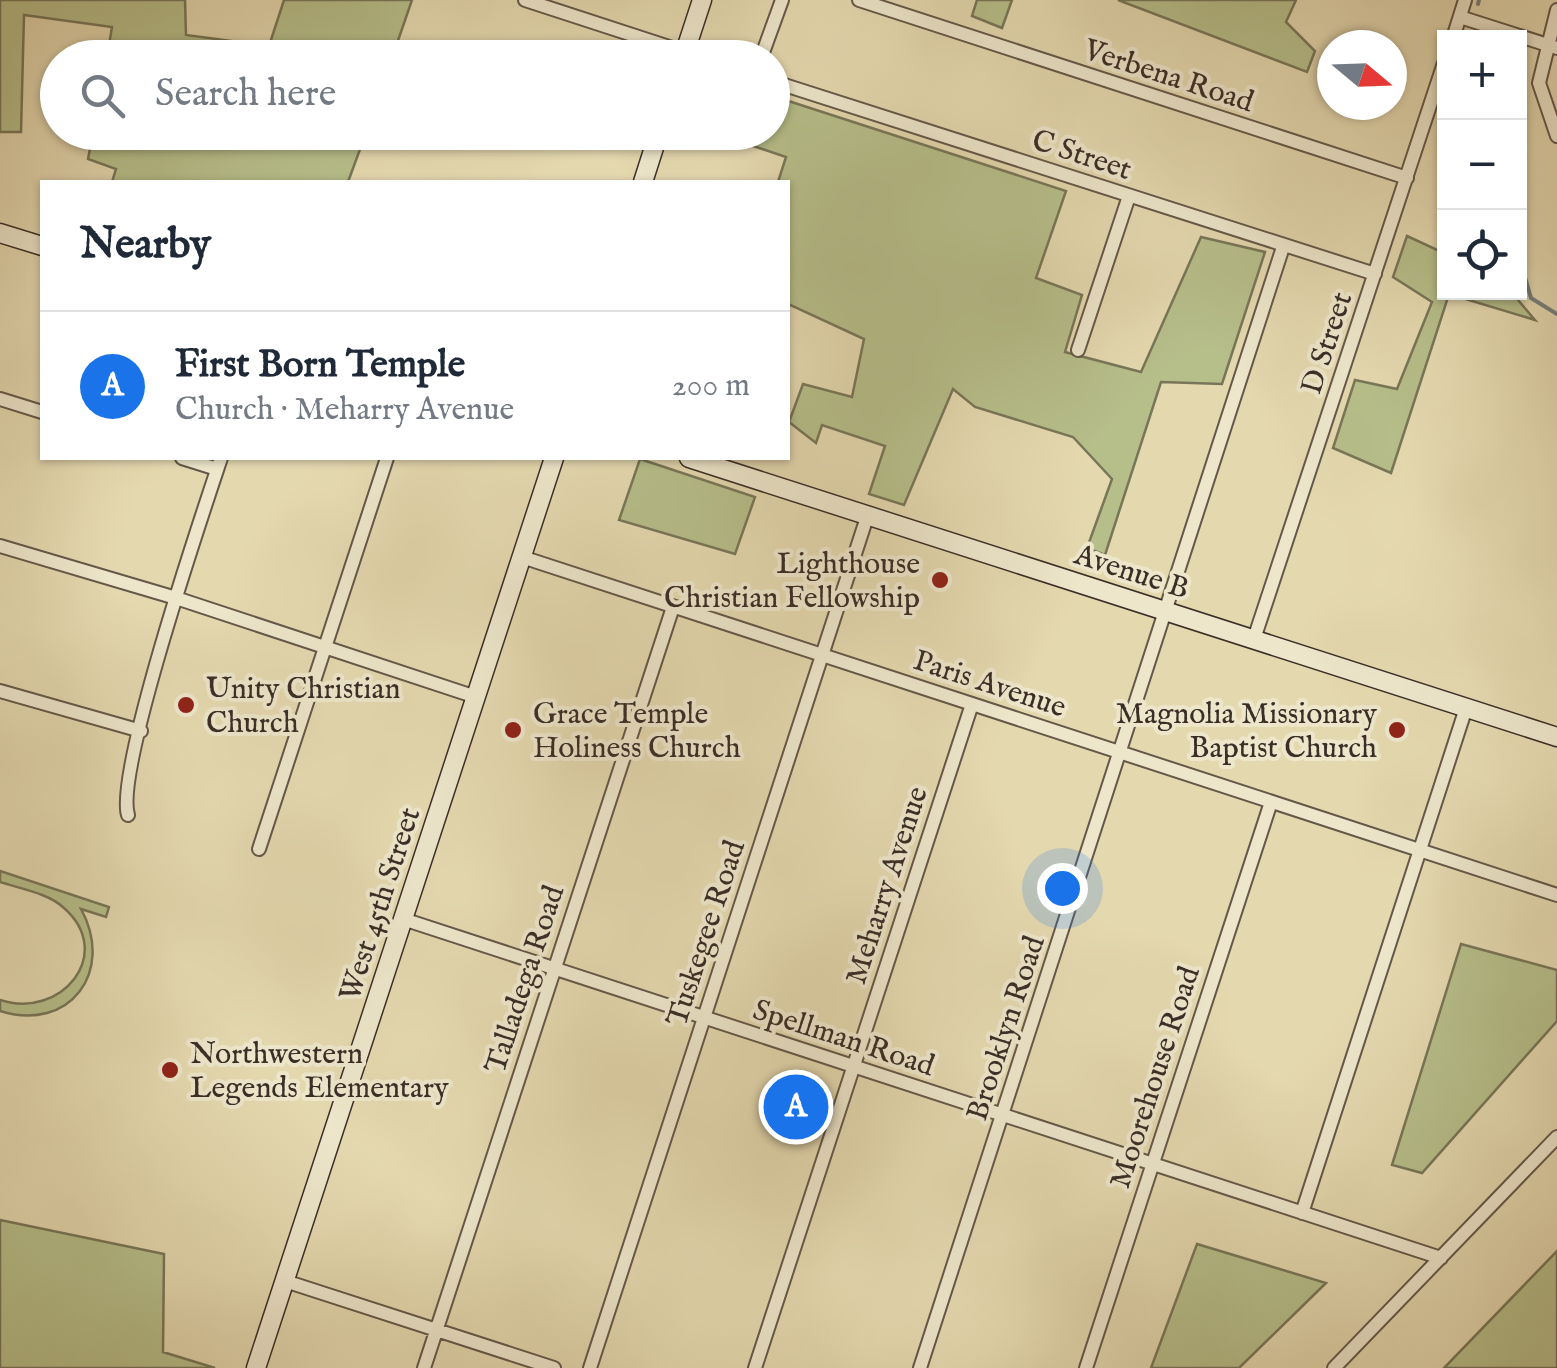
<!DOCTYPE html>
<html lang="en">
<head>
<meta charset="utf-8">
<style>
  body { margin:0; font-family:"IM FELL English",serif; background:#f2f2f3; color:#1f2937 }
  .controls { position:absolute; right:30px; top:30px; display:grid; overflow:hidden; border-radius:0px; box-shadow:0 2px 8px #0004 }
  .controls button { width:90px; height:90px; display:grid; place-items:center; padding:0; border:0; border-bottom:2px solid #e0e1e3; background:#fff; color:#1f2937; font:50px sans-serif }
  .compass { position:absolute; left:1317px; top:30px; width:90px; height:90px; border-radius:50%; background:#fff; box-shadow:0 2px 8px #0004; rotate:109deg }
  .you { position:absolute; left:1062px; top:888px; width:35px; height:35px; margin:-25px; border:8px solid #fff; border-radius:50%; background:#1a73e8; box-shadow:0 0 0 15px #1a73e833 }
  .badge { display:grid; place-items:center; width:65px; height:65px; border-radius:50%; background:#1a73e8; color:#fff; font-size:32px; font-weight:700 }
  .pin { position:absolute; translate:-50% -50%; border:5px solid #fff; box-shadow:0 2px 10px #0006 }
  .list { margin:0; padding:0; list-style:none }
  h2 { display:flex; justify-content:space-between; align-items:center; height:130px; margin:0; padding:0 40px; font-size:42px }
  h2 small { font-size:32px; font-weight:400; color:#747a83 }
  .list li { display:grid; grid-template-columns:65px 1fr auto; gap:30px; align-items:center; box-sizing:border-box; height:150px; padding:0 40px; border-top:2px solid #e0e1e3 }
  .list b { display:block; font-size:38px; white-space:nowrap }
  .list p { margin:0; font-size:32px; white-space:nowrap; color:#747a83 }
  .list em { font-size:32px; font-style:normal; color:#747a83 }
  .icon { flex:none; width:55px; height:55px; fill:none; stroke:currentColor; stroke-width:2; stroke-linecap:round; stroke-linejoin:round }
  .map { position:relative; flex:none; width:1557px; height:1368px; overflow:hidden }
  .search { position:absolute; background:#fff; box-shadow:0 2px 8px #0004; left:40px; top:40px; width:750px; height:110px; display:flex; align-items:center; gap:25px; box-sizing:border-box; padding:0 35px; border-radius:55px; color:#747a83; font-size:38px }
  .panel { position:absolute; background:#fff; box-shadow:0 2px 8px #0004; left:40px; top:180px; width:750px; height:280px; border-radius:0px }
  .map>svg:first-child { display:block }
  .green { fill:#b6be8a; stroke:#787658; stroke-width:2.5 }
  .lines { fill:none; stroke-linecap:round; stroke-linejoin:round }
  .stream { stroke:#75807d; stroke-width:4 }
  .street-casing { stroke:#655849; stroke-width:16 }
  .secondary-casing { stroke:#3b2e27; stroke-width:21 }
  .street { stroke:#ede6cb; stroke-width:12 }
  .secondary { stroke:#ede6cb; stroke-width:18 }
  .poi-dot { fill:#8f2418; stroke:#ede6cb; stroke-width:4 }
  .labels { text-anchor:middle; stroke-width:8; stroke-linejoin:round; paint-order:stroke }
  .street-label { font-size:30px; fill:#3b2e27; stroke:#ede6cb }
  .poi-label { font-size:30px; fill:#3b2e27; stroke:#ede6cb; text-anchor:start }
</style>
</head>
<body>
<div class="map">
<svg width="1557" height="1368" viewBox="0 0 1557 1368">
  <rect width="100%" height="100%" fill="#e4d8af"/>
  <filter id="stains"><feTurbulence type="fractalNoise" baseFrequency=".002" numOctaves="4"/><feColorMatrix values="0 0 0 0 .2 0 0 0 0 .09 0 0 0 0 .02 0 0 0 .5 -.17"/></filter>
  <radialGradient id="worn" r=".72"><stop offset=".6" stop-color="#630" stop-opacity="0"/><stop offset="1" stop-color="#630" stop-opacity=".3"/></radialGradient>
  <path class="green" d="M0,0H185L186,35L269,46L284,0H412L392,58L107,57L112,27L24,15L21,132H0Z
    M977,0H1012L1002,28L972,16Z
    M1118,0H1296L1286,22L1315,51L1307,72Z
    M773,96L1066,191L1036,278L1082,295L1065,352L1141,372L1201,237L1265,252L1222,384L1161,382L1105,555L1087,548L1112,479L1073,437L975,407L953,389L904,505L869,494L885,446L822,425L816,443L789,422L803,384L852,397L864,339L788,304V182H778L786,157L715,133L772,132Z
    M93,133V132L366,133L348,182H112L116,169L88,159Z
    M1407,236L1444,253V292L1512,293L1535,320L1449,294L1391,473L1333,448L1355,380L1397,389L1432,302L1393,277Z
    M640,459L755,497L735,554L619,520Z
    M0,871L109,907L106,917L81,909C115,971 70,1033 0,1011V1000C61,1020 116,954 64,908C48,893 21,889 0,882Z
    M1461,944L1557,970V1021L1422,1173L1392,1165Z
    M0,1220L164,1254L163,1352L215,1368H0Z
    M1197,1244L1326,1283L1239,1368H1151Z
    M1557,1251V1368H1444Z"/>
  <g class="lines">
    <path class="stream" d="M1478,4L1479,0
      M1520,260L1531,298L1557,314"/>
    <g class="street-casing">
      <path id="street" d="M525,0L703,58
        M859,0L1407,178
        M1557,10L1539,83L1557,136
        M1460,17L1557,48
        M1453,38L1465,0
        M761,58L782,0
        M772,81L1375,274
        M1078,350L1129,196
        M0,399L42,412
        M182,458L217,469
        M0,546L176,598L476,697
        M522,557L1557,895
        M1254,639L1444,63
        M0,691L141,731
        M128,815C115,772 202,515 221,458
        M259,849L387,458
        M403,919L1441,1258
        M1302,1213L1466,708
        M285,1281L554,1368
        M424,1368L673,607
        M590,1368L868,514
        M755,1368L972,704
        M920,1368L1283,247
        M1086,1368L1271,802
        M1334,1368L1557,1137"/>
    </g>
    <g class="secondary-casing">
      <path id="secondary" d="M683,58L702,0
        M643,182L659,132
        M0,233L42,246
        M689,458L1557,737
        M256,1368L554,458"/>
    </g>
    <use href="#street" class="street"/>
    <use href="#secondary" class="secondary"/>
  </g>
  <g class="poi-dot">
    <circle cx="940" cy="580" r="10"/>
    <circle cx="186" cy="705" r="10"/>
    <circle cx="513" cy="730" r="10"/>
    <circle cx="1397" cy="730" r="10"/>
    <circle cx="170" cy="1070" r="10"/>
  </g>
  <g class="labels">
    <g class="street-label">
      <text transform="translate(1169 75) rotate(18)" y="10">Verbena Road</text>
      <text transform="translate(1082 154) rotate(18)" y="10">C Street</text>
      <text transform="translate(1326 343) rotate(-72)" y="10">D Street</text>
      <text transform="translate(1132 571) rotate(18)" y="10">Avenue B</text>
      <text transform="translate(990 683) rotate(18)" y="10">Paris Avenue</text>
      <text transform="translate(886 885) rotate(-72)" y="10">Meharry Avenue</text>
      <text transform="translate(379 904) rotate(-72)" y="10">West 45th Street</text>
      <text transform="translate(705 933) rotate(-72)" y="10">Tuskegee Road</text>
      <text transform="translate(524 979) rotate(-72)" y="10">Talladega Road</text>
      <text transform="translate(1005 1028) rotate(-72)" y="10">Brooklyn Road</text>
      <text transform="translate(844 1037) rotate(18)" y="10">Spellman Road</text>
      <text transform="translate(1154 1077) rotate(-72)" y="10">Moorehouse Road</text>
    </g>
    <g class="poi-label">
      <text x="920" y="573" text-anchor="end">Lighthouse<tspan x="920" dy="34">Christian Fellowship</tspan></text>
      <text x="206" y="698">Unity Christian<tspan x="206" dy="34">Church</tspan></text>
      <text x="533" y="723">Grace Temple<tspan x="533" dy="34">Holiness Church</tspan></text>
      <text x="1377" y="723" text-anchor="end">Magnolia Missionary<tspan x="1377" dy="34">Baptist Church</tspan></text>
      <text x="190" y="1063">Northwestern<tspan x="190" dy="34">Legends Elementary</tspan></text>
    </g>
  </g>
  <rect width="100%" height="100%" filter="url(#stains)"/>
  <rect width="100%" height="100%" fill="url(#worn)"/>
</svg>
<div class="controls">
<button>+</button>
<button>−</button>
<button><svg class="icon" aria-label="locate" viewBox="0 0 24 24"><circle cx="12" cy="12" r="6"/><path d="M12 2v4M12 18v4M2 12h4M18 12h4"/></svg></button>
</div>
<svg class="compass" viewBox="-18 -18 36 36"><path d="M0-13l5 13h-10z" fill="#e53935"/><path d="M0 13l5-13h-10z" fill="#747a83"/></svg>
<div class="you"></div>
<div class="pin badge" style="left:796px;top:1107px">A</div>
<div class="search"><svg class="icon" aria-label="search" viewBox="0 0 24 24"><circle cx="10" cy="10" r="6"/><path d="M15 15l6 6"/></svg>Search here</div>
<section class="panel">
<h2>Nearby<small></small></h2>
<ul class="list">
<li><span class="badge">A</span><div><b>First Born Temple</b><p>Church · Meharry Avenue</p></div><em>200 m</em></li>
</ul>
</section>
</div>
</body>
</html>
